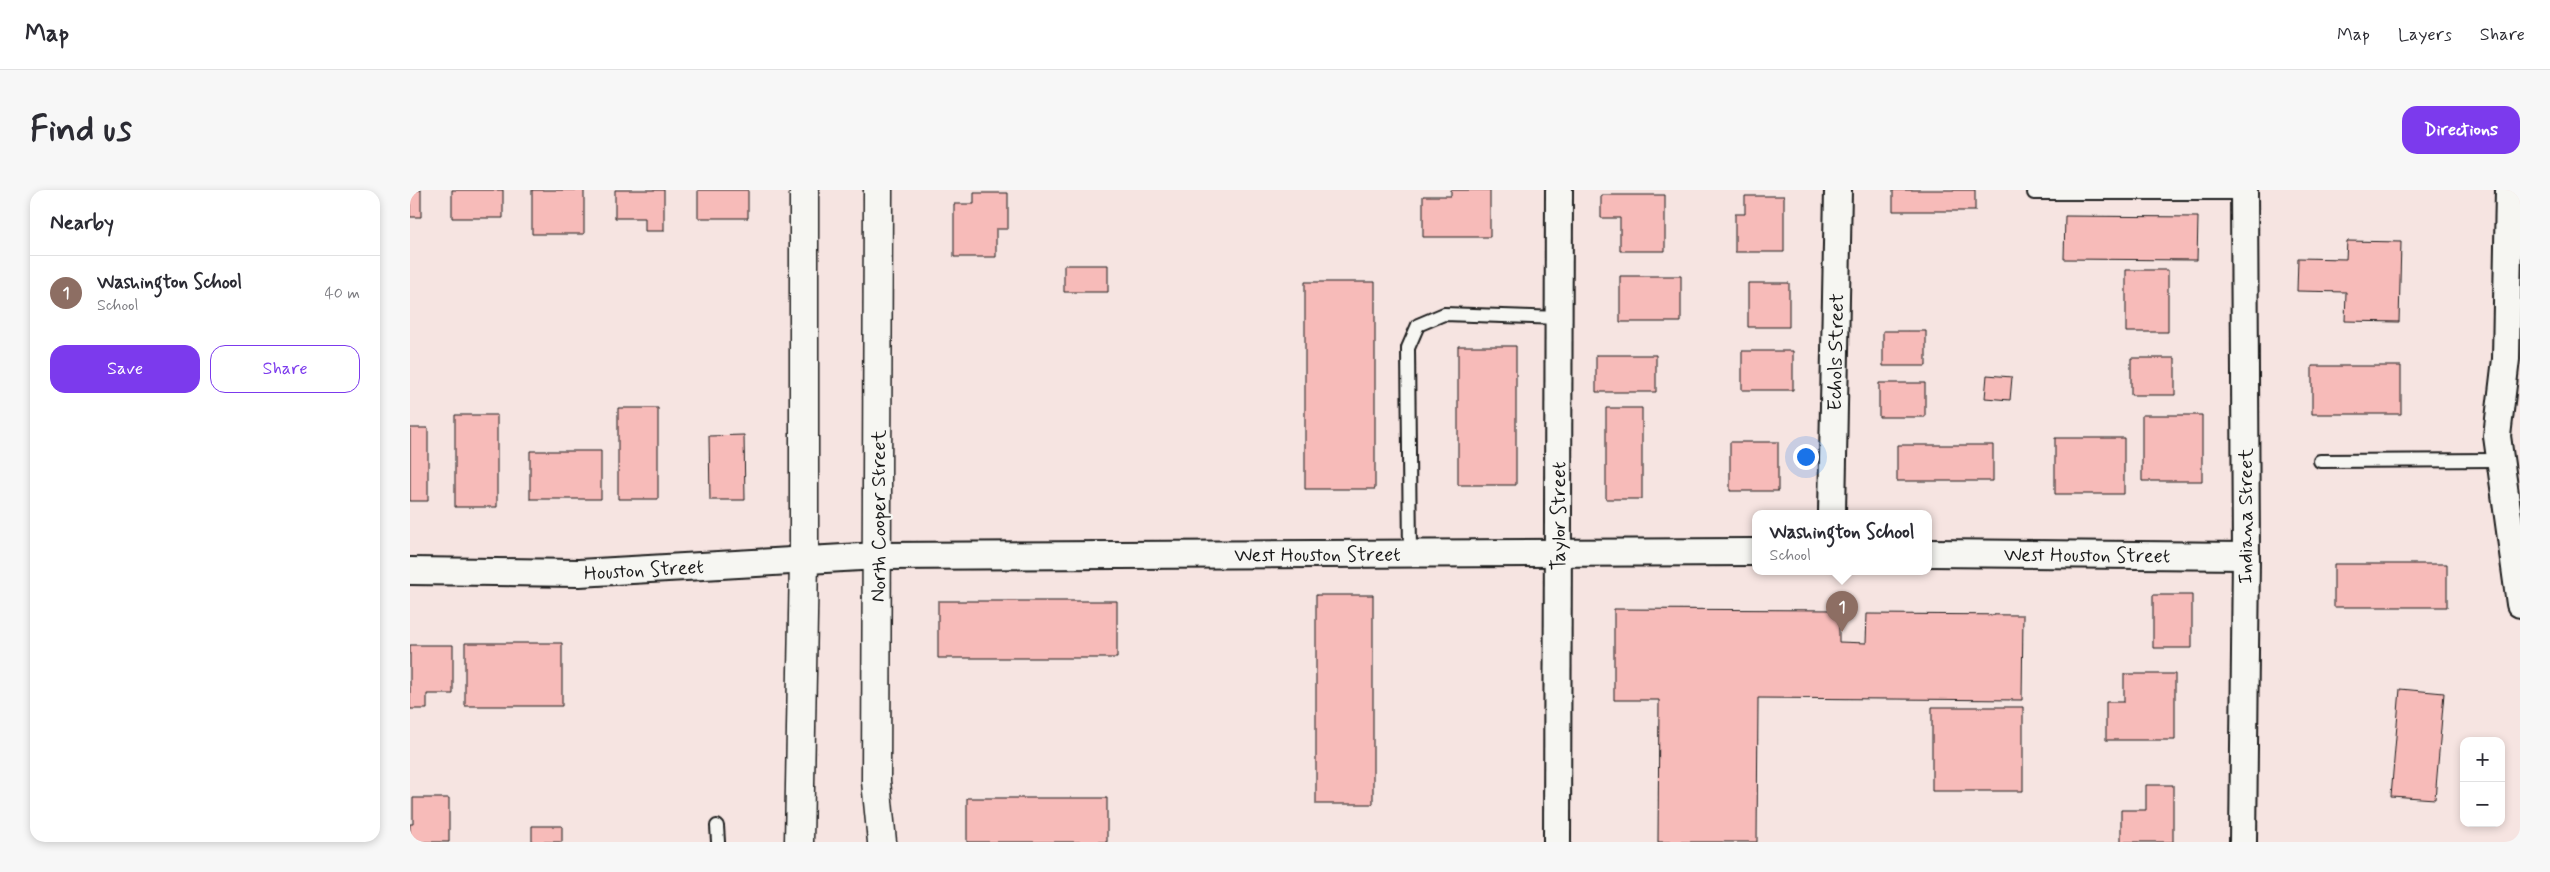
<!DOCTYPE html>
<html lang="en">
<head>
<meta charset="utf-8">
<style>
  body { margin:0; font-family:Mynerve,sans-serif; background:#f7f7f7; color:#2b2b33 }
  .controls { position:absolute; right:15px; bottom:15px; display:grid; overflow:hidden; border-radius:10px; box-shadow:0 2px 8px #0003 }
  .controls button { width:45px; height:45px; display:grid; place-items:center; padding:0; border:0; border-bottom:1px solid #e1e1e2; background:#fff; color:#2b2b33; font:25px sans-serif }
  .you { position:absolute; left:1395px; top:266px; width:18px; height:18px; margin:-12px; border:4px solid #fff; border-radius:50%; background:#1a73e8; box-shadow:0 0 0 8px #1a73e833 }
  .badge { display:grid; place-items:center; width:32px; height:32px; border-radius:50%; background:#7c3aed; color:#fff; font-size:16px; font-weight:700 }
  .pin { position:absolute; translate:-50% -41px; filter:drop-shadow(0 1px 2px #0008) }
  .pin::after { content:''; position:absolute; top:26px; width:18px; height:15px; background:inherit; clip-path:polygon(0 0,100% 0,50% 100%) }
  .popup { position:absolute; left:1342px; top:320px; width:180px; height:65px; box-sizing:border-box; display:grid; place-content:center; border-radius:10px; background:#fff; filter:drop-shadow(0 1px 4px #0005); font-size:16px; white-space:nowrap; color:#7c7c81 }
  .popup b { font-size:19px; color:#2b2b33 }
  .popup::after { content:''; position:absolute; left:50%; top:100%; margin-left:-10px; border:10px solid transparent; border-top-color:#fff }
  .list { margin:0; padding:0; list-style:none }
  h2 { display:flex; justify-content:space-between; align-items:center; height:65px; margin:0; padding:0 20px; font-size:21px }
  h2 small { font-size:16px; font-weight:400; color:#7c7c81 }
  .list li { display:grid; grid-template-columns:32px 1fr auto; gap:15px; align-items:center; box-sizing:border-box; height:75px; padding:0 20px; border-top:1px solid #e1e1e2 }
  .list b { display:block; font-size:19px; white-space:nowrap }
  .list p { margin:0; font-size:16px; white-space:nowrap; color:#7c7c81 }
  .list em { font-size:16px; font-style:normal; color:#7c7c81 }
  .actions { display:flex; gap:10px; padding:15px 20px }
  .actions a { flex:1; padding:11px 0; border:1px solid #7c3aed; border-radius:15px; text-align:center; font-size:18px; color:#7c3aed }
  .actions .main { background:#7c3aed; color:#fff }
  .map { position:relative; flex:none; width:2110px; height:652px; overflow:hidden; border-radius:15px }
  header { display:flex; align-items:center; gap:30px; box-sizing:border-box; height:70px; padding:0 25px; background:#fff; border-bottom:1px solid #e1e1e2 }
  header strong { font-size:24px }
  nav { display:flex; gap:28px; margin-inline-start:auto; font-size:18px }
  .intro { display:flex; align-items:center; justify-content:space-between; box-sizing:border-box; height:120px; padding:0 30px }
  h1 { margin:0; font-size:35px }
  .button { padding:12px 22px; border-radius:15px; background:#7c3aed; color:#fff; font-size:18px; font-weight:700 }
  main { display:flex; gap:30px; padding:0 30px }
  aside { flex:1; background:#fff; border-radius:15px; box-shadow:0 2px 8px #0003 }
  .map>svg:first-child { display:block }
  .building { fill:#f7bbb9; stroke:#1c1c1c }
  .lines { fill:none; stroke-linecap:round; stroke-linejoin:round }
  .lane-casing { stroke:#1c1c1c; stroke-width:16 }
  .street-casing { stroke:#1c1c1c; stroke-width:30 }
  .secondary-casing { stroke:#1c1c1c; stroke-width:31 }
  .lane { stroke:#f6f6f2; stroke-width:12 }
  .street { stroke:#f6f6f2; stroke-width:26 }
  .secondary { stroke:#f6f6f2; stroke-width:28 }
  .labels { text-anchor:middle; stroke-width:4.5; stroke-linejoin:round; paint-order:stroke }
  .street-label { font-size:20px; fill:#1c1c1c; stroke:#f6f6f2 }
</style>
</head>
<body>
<header>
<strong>Map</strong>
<nav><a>Map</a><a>Layers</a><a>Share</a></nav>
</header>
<div class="intro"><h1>Find us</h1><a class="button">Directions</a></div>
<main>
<aside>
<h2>Nearby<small></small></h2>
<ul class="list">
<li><span class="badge" style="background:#8d6e63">1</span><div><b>Washington School</b><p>School</p></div><em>40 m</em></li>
</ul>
<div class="actions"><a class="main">Save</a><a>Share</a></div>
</aside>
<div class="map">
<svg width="2110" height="652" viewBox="0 0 2110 652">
  <rect width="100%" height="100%" fill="#f6e4e1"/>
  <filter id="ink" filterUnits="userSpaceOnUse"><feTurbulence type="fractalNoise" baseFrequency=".02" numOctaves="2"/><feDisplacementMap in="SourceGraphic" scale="10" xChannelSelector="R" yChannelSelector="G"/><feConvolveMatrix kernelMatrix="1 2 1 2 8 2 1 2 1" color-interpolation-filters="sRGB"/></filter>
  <g filter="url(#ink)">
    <path class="building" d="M0,0H11V27H0Z
      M42,0H93V28H42Z
      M122,0H174V44H122Z
      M205,0H254V41H235V28H205Z
      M288,0H338V28H288Z
      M1041,0H1080V47H1013V6H1041Z
      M1483,0H1565V21H1483Z
      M564,3H598V39H586V67H544V14H564Z
      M1191,5H1255V61H1210V28H1191Z
      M1335,6H1374V62H1325V24H1335Z
      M1655,26L1788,27L1787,70L1654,69Z
      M1937,51L1991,52L1989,132L1935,131L1936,102L1887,101L1888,68L1936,69Z
      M654,75H698V102H654Z
      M1716,80H1758V142H1716Z
      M1210,86H1271V132H1210Z
      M895,92H965V299H895Z
      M1338,93H1379V137H1338Z
      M1473,141H1516V176H1473Z
      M1048,156H1106V295H1048Z
      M1332,161H1383V200H1332Z
      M1186,165H1246V202H1186Z
      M1721,168H1765V205H1721Z
      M1902,176H1991V224H1902Z
      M1577,185L1602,187L1600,210L1575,208Z
      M1469,193H1515V227H1469Z
      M208,218H248V309H208Z
      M1196,218H1232V309H1196Z
      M45,225H87V317H45Z
      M1732,225H1792V291H1732Z
      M0,238H18V311H0Z
      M334,245L335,310H300L299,246Z
      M1645,248H1714V304H1645Z
      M1320,252H1368V301H1320Z
      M1487,255H1583V291H1487Z
      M120,261H191V309H120Z
      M1924,374H2037V417H1924Z
      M906,405H963V614H906Z
      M1743,405H1782V458H1743Z
      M528,411H707V468H528Z
      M1204,419L1429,420V452L1456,453L1457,424L1613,425L1612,510L1348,508L1347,652H1248L1249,510H1204Z
      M55,453H152V516H55Z
      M0,455H43V504H17V519H0Z
      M1714,484H1765V550H1696V512H1714Z
      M1990,499L2034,503L2025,609L1981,606Z
      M1522,517H1613V601H1522Z
      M1736,595H1763V652H1711V620H1736Z
      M3,608H39V652H0V634H3Z
      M557,608H697V652H557Z
      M122,636H152V652H122Z"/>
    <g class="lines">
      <g class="lane-casing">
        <path id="lane" d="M1624,3H1834
          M1910,271L2090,270
          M1000,364L998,158L1008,135L1034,124L1149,128
          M307,636L308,652"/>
      </g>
      <g class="street-casing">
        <g id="street">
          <path d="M2099,0L2096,169L2087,246L2110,414"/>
          <path id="s1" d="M1422,323L1428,0"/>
          <path id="s2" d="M1518,363L1836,366"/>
          <path id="s3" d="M0,381L169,383L468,366L1346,362"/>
          <path id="s4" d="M1147,652L1149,0"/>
          <path d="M1833,652L1836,366L1834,0"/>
        </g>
      </g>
      <g class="secondary-casing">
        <path id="secondary" d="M468,0L466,591L472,652
          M389,652L394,369V0"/>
      </g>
      <use href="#lane" class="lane"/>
      <use href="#street" class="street"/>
      <use href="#secondary" class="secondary"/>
    </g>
  </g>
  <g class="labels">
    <g class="street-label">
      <text dy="7" stroke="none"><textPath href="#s1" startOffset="161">Echols Street</textPath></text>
      <text transform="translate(468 326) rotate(-90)" y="7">North Cooper Street</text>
      <text dy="7" stroke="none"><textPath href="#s4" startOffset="326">Taylor Street</textPath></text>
      <text transform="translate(1835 326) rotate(-90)" y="7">Indiana Street</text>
      <text dy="7" stroke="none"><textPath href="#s3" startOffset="908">West Houston Street</textPath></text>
      <text dy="7" stroke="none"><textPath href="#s2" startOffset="159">West Houston Street</textPath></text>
      <text dy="7" stroke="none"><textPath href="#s3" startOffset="234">Houston Street</textPath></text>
    </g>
  </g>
</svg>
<div class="controls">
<button>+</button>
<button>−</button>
</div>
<div class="you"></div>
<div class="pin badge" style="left:1432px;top:442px;background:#8d6e63">1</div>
<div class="popup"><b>Washington School</b>School</div>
</div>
</main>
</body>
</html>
